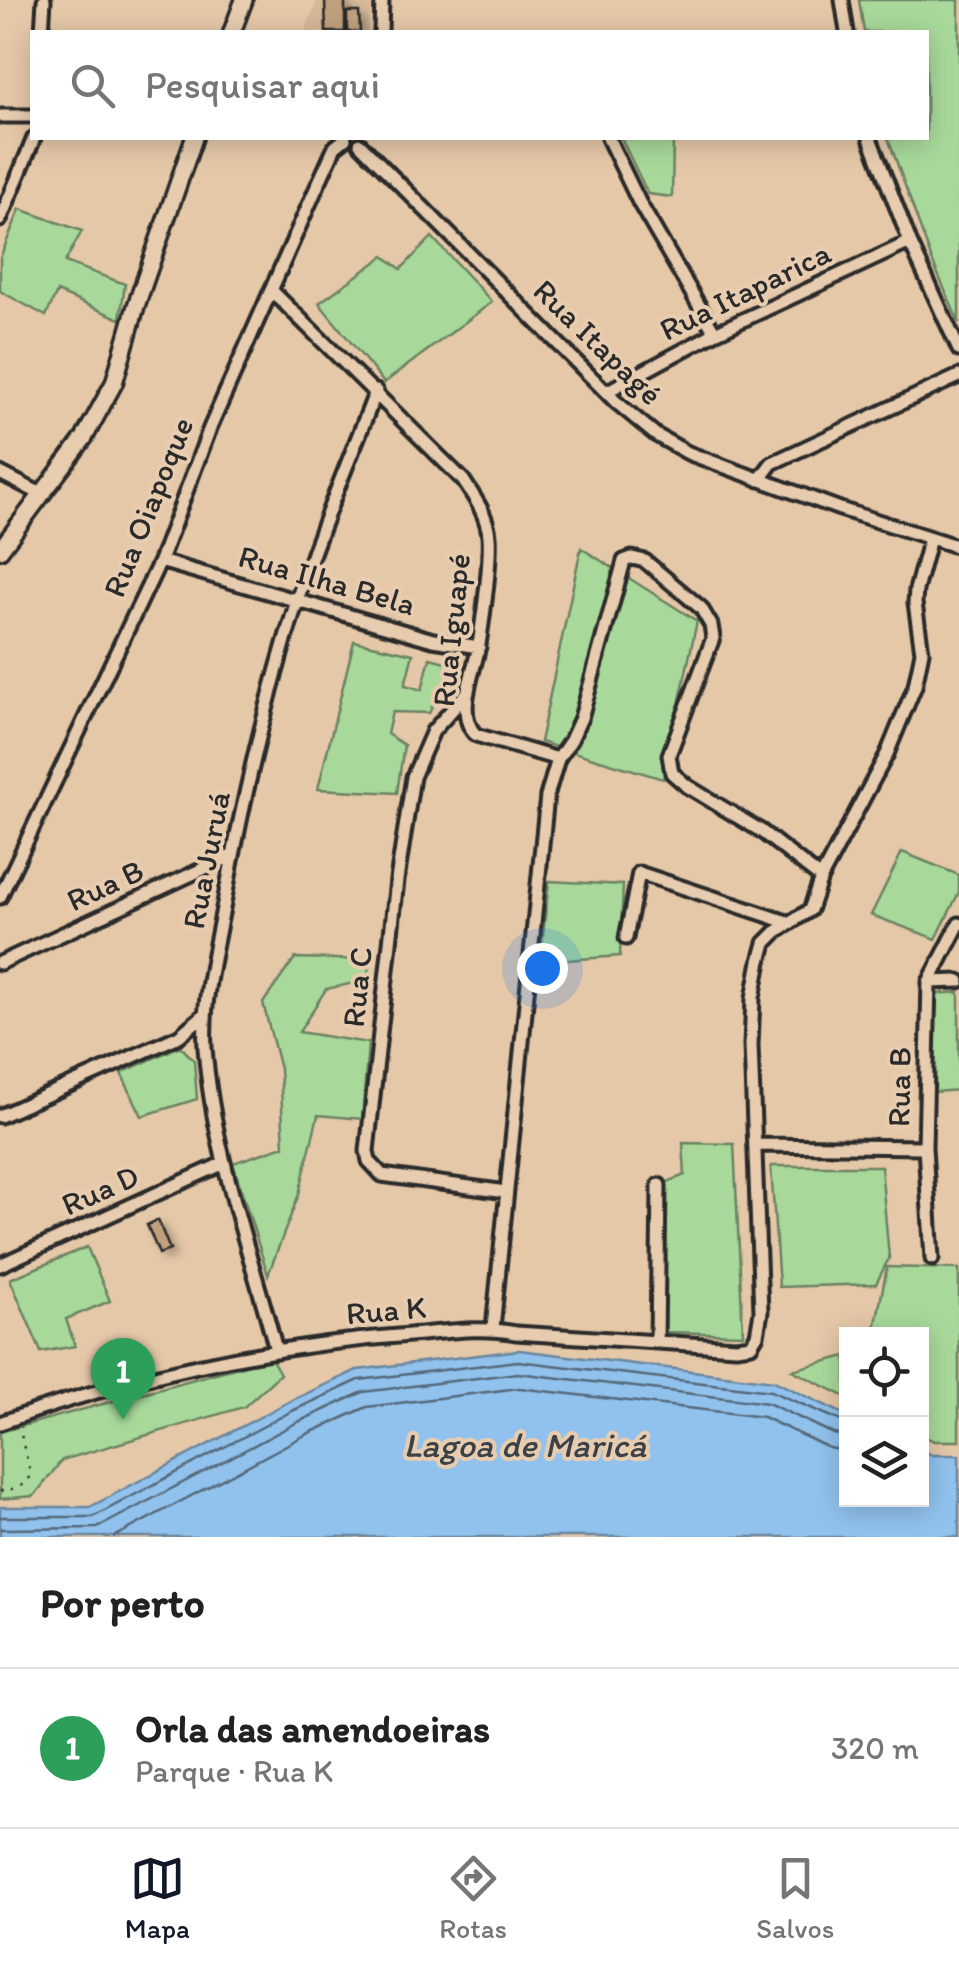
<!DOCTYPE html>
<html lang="pt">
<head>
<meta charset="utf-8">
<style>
  body { margin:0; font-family:Itim,sans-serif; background:#f2f2f2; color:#222 }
  .controls { position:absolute; right:30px; bottom:30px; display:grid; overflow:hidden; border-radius:0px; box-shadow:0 5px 25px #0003 }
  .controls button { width:90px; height:90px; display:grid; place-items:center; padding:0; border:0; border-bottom:2px solid #e0e0e0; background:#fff; color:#222; font:50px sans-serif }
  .you { position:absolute; left:542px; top:968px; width:35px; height:35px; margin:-25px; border:8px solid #fff; border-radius:50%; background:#1a73e8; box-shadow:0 0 0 15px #1a73e833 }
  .badge { display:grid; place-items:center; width:65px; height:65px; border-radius:50%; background:#111827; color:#fff; font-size:32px; font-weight:700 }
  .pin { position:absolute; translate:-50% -82px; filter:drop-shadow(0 2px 5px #0008) }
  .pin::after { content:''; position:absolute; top:52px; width:35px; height:30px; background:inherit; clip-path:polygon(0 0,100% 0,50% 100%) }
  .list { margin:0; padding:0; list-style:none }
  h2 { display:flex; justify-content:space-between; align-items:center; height:130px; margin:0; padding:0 40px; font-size:42px }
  h2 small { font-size:32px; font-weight:400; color:#767676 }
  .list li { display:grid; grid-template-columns:65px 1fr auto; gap:30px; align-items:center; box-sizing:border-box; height:160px; padding:0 40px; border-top:2px solid #e0e0e0 }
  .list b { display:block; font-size:38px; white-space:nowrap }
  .list p { margin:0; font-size:32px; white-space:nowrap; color:#767676 }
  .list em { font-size:32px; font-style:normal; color:#767676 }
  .icon { flex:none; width:55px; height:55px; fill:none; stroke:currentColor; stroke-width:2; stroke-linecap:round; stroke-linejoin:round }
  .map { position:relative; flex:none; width:959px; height:1537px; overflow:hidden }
  .search { position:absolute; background:#fff; box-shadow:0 5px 25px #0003; left:30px; right:30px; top:30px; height:110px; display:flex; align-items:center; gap:25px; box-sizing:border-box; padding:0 35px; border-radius:0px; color:#767676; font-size:38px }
  .sheet { height:290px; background:#fff }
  nav { display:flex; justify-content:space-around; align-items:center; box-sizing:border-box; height:140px; border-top:2px solid #e0e0e0; background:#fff; font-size:28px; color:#767676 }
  nav a { display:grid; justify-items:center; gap:5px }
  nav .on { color:#111827 }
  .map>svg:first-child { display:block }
  .built { fill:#d6b999 }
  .green { fill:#a8d99a; stroke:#6a8262; stroke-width:2.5 }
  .water { fill:#91c2ed; stroke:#68869f; stroke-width:2.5 }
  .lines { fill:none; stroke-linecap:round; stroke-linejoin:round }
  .shore { stroke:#546779; stroke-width:2.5 }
  .building { fill:#c0a07d; stroke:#2b2b2b; stroke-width:2.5; filter:url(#shadow) }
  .street-casing { stroke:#2b2b2b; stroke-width:19 }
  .secondary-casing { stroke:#2b2b2b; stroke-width:22 }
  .path { stroke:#2b2b2b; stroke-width:2.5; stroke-dasharray:2.5 8; stroke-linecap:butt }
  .street { stroke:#e7ccaf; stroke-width:11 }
  .secondary { stroke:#e7ccaf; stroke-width:15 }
  .labels { text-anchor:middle; stroke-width:8; stroke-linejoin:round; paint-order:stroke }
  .street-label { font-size:32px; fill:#2b2b2b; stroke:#e7ccaf }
  .water-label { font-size:35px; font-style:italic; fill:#3a4248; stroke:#e7ccaf }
</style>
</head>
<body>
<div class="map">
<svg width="959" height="1537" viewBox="0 0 959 1537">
  <defs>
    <filter id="shadow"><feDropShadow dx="5.5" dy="5.5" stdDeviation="5" flood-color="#0004"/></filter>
  </defs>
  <rect width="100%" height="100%" fill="#e5c8a8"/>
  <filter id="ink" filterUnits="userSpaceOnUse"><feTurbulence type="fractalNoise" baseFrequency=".01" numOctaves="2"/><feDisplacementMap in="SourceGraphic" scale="20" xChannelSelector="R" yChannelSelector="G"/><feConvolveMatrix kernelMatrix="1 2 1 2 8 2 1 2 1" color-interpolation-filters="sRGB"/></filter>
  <g filter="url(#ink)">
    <path class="built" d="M317,0H372L368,32H305Z"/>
    <path class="green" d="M859,0H959V323L931,258L888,138H926V32H864Z
      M621,138L673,140L672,197L648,194Z
      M20,209L82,231L65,262L125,284L120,319L57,292L46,316L0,291V258Z
      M432,237L492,302L384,383L319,303L384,256L401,269Z
      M581,548L697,621L663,779L540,742Z
      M354,641L413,654L405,685L422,690L430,658L454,664L429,713L392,712L387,734L404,745L397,793L318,789Z
      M902,852L959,875V892L936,939L871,915Z
      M549,881L623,885L620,956L540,962Z
      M295,958L369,960L368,980L326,989L299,1032L368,1043L362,1119L318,1115L299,1194L268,1275L233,1163L284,1146L280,1069L263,1003Z
      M959,992V1090L935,1092L934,994Z
      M180,1046L194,1060L197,1099L142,1116L121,1073Z
      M683,1143L734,1144L743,1334L665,1332V1183L685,1175Z
      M881,1166L889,1258L876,1284L779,1287L771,1166Z
      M87,1247L110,1301L66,1319L75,1346L41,1352L10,1279Z
      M887,1267L959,1269V1441H934L922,1435V1334H874Z
      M846,1356V1397L792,1370Z
      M271,1358L280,1374L244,1407L62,1460L34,1496L0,1499V1432Z"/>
    <path class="water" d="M519,1350L774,1381L846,1415V1500H922V1450L932,1455H959V1537H0V1507H90L288,1402L357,1370Z"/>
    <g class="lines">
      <path class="shore" d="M0,1517H93L292,1411L359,1380L518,1361L771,1391L846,1423
        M0,1529L97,1528L298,1422L363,1392L518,1373L768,1403L834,1434L846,1436
        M114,1537L305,1435L367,1407L519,1388L763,1417L829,1448L846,1451"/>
    </g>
    <path class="building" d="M325,0H345V32H326Z
      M347,12H359L360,32H347Z
      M158,1220L170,1250L159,1254L147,1225Z"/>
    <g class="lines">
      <g class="street-casing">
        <path id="street" d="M842,0L847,32
          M42,32L44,0
          M381,32L382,0
          M0,116H32
          M608,138L640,204L715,333
          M870,138L910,242L959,350
          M360,144L616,402L656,435L688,453L840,509L959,547
          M0,220L34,138
          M271,290L463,480C474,497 487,514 489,536C491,562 483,618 479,645C475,670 454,714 476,735L558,759
          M606,392L715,333L910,242
          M0,473L43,495
          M759,480L772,463L959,376
          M160,561L433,640L479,647
          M468,692L433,731L413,777L397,880L367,1151L369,1161L382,1175L506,1192
          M0,897L160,561L210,428L315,191L335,147L345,139
          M626,938L639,873L790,923
          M0,963L233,855
          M929,982L959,981
          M0,1116L179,1036L204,1015
          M755,1145L925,1147
          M932,1259L925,1147L929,982L959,924
          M0,1265L222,1164
          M493,1328L547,796L558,759L571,740L581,718L624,561L632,558L645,561L701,608L711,625L713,638L669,755L672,773L687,786L761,831L821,878
          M657,1341L659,1185
          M276,1350C250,1250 213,1152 205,1048C202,998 216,947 225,898C243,799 266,700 296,604C318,532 349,462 376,391
          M0,1423C132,1376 270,1345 410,1335C446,1332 481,1326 516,1333L736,1347L751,1345L757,1335L761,1312L751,1045L753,998L760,961L765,943L776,932L810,910L821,878L887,754L915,686L922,652L915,603L916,590L930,538"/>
      </g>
      <g class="secondary-casing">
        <path id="secondary" d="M232,32L244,0
          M0,550L84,438L114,383L136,306L194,138"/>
      </g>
      <path class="path" d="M0,1491C50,1485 21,1463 21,1427"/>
      <use href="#street" class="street"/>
      <use href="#secondary" class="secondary"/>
    </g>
  </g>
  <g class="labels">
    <g class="street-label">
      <text transform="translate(745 291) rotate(-26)" y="11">Rua Itaparica</text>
      <text transform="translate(598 342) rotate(44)" y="11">Rua Itapagé</text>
      <text transform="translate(148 507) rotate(-68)" y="11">Rua Oiapoque</text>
      <text transform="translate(327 580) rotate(16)" y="11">Rua Ilha Bela</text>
      <text transform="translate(451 630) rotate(-84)" y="11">Rua Iguapé</text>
      <text transform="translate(206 860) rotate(-79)" y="11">Rua Juruá</text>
      <text transform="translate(105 885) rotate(-25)" y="11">Rua B</text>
      <text transform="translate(357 987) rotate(-84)" y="11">Rua C</text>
      <text transform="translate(899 1087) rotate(-89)" y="11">Rua B</text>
      <text transform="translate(100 1190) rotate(-24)" y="11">Rua D</text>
      <text transform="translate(386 1310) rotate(-5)" y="11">Rua K</text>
    </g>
    <g class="water-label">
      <text x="525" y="1457">Lagoa de Maricá</text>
    </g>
  </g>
</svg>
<div class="controls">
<button><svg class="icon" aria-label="locate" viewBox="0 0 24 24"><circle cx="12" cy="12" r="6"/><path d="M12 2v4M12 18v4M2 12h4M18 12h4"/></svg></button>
<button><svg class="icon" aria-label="layers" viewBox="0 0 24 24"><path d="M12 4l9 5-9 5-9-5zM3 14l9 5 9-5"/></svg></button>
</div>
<div class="you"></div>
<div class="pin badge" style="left:123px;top:1420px;background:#2e9e5b">1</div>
<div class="search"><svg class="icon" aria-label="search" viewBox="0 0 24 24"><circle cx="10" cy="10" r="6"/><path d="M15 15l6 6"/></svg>Pesquisar aqui</div>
</div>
<section class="sheet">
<h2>Por perto<small></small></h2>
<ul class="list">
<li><span class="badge" style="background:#2e9e5b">1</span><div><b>Orla das amendoeiras</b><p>Parque · Rua K</p></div><em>320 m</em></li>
</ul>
</section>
<nav>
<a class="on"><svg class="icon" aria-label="map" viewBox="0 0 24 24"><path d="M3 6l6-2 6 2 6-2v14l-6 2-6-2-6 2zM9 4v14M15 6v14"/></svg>Mapa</a>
<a><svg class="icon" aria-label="directions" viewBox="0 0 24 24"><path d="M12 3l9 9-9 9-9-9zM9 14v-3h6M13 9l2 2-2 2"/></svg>Rotas</a>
<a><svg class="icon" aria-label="saved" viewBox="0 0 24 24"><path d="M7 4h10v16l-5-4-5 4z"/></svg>Salvos</a>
</nav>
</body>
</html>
